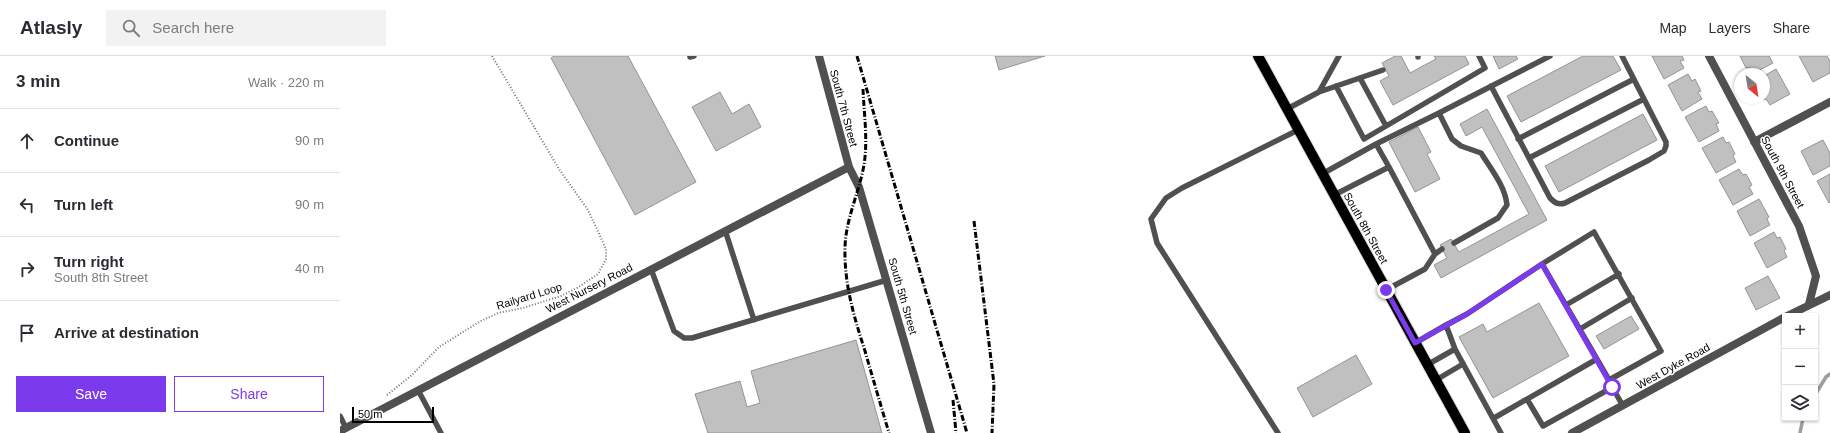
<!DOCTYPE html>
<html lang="en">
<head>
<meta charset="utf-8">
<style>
  body { margin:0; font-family:Arial,sans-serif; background:#f2f2f3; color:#2b2b33 }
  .controls { position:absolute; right:12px; bottom:12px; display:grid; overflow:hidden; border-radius:0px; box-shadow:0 1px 3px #0004 }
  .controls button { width:36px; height:36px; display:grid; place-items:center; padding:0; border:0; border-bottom:1px solid #e1e1e2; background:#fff; color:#2b2b33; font:20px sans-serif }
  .compass { position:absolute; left:1394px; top:12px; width:36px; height:36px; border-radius:50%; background:#fff; box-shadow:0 1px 3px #0004; rotate:150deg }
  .scale { position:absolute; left:12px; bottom:10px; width:82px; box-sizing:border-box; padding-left:4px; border:2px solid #000; border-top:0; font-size:11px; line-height:14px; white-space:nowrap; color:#000; -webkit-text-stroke:3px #fff; paint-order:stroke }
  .stop { position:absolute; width:12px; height:12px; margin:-9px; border:3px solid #7c3aed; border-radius:50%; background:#fff }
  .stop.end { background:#7c3aed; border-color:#fff; box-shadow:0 1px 4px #0008 }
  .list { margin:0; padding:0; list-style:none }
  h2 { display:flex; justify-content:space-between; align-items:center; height:52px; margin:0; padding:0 16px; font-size:17px }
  h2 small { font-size:13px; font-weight:400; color:#7c7c81 }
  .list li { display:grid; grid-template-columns:26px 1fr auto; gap:12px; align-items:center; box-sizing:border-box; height:64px; padding:0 16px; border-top:1px solid #e1e1e2 }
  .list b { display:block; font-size:15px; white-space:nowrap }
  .list p { margin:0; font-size:13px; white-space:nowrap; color:#7c7c81 }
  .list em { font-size:13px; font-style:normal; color:#7c7c81 }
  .actions { display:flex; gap:8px; padding:12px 16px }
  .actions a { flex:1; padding:9px 0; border:1px solid #7c3aed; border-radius:0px; text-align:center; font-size:14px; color:#7c3aed }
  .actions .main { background:#7c3aed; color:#fff }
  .icon { flex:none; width:22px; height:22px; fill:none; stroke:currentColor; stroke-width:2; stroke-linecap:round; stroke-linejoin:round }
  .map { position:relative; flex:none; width:1490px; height:377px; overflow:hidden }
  header { display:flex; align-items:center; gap:24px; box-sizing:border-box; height:56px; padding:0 20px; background:#fff; border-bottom:1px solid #e1e1e2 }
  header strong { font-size:19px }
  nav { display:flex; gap:22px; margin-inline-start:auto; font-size:14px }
  .search { width:280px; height:36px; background:#f2f2f3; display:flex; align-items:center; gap:10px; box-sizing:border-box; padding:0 14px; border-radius:0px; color:#7c7c81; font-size:15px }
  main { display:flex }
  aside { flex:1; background:#fff }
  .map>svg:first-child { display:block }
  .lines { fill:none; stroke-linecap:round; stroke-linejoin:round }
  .stream { stroke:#9e9e9e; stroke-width:3.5 }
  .building { fill:#c0c0c0; stroke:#949494 }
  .primary-casing { stroke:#dbdbdb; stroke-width:12 }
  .path { stroke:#727272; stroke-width:2; stroke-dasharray:1 2; stroke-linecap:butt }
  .service { stroke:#505050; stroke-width:5.5 }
  .minor { stroke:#505050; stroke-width:8 }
  .primary { stroke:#000; stroke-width:10 }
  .rail { stroke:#000; stroke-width:3; stroke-dasharray:6 2 1 2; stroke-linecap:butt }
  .route { stroke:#7c3aed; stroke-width:5 }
  .labels { text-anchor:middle; stroke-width:3; stroke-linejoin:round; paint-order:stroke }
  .street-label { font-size:11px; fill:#000; stroke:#fff }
</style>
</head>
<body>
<header>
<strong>Atlasly</strong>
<div class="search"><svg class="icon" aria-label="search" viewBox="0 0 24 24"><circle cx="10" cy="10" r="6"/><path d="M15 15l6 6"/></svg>Search here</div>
<nav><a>Map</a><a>Layers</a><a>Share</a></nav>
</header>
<main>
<aside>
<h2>3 min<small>Walk · 220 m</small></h2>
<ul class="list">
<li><svg class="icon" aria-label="ahead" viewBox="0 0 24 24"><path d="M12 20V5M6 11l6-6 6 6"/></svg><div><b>Continue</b></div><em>90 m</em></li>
<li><svg class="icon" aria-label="left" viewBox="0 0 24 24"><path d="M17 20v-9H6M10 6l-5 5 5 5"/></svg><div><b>Turn left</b></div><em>90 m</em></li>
<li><svg class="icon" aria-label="right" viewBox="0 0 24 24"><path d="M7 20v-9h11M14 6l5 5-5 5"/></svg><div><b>Turn right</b><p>South 8th Street</p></div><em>40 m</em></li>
<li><svg class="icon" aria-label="arrive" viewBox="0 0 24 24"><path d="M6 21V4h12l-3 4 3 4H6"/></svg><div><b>Arrive at destination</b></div></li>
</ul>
<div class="actions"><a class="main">Save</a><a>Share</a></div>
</aside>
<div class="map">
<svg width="1490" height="377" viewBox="0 0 1490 377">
  <rect width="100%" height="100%" fill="#fff"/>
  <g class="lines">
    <path class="stream" d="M1475,339L1486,321L1490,318
      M1460,377L1463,362"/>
  </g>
  <path class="building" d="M214,0H288L356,126L295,159L211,2Z
    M655,0H705L659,14Z
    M1055,0H1061L1070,17L1096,3L1094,0H1125L1129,8L1053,49L1040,25L1049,20L1042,7Z
    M1153,0H1176L1178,3L1159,13Z
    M1243,0H1273L1281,14L1181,66L1167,40Z
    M1312,0H1342L1344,4L1340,5L1344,12L1324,23Z
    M1400,0H1429L1433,7L1412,18L1409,11L1406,12Z
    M1459,0H1487L1490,5V17L1473,26Z
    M1436,13L1450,38L1430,49L1426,43L1424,44L1423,42H1424V20Z
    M1348,18L1352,25L1355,23L1361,35L1358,36L1362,43L1342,55L1328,29Z
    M380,36L392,58L409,48L421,71L376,95L352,51Z
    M1366,50L1369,56L1372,55L1379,67L1376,68L1379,75L1359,86L1345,61Z
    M1147,53L1207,164L1101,222L1094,209L1107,202L1100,189L1111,183L1119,196L1189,158L1142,71L1126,80L1120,68Z
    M1303,58L1317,84L1219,136L1205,110Z
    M1078,71L1091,96L1087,98L1100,123L1075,136L1049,86Z
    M1383,81L1386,87L1389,86L1395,98L1393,100L1396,106L1376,117L1362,92Z
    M1483,84L1490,97V110L1473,119L1461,95Z
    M1399,113L1403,119L1406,118L1412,129L1409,131L1413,138L1393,149L1379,124Z
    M1490,118V146L1489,147L1477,125Z
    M1419,143L1429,161L1427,163L1430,169L1410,180L1397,155Z
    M1434,176L1437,182L1440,181L1446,193L1444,195L1447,201L1427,212L1414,187Z
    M1428,220L1440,242L1416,254L1405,232Z
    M1199,247L1229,300L1153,342L1119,281L1143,268L1147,276Z
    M1291,260L1299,273L1264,293L1256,280Z
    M516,284L542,377H368L355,338L400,325L407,351L420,347L411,315Z
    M1016,299L1032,328L973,361L957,332Z"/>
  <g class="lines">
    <g class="primary-casing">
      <path id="primary" d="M918,0L1125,377"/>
    </g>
    <path class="path" d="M47,339L72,319L99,291L139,266L158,257L183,252L221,240L237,232L258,218L266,203V193L248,154L219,113L152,0"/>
    <path class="service" d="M1078,0V1
      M350,1L354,0
      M1020,22L1046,70
      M996,30L1024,83L1145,12L1139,0
      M1151,30L1210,142C1215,147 1218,149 1225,147L1309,104L1324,95L1326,90V86L1282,0
      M979,36L1043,14
      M947,53L979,36L999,0
      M1099,57L1210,0
      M1178,83L1294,23
      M1036,88L1099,57L1112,83L1121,90L1141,97C1151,113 1165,130 1167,149L1158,162L1114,187
      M1189,102L1304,43
      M982,118L1036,88L1049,111
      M994,139L1049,111L1095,198L1085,213L1046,234
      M385,174L414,264
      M1095,198L1102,193
      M311,213L334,275L344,282H352L547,224
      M1226,249L1279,218
      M1106,269L1127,258L1202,208L1254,176L1321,295L1269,324L1202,208
      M1240,273L1292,242
      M1075,287L1106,269L1115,293L1161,377
      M1087,309L1115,293
      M1096,324L1123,308
      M1271,329L1283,350
      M78,334L101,377
      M1187,343L1203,370L1273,331
      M0,360L6,372
      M1154,362L1257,303
      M938,377L817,187L811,163L826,142L842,132L958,74"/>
    <path class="minor" d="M479,0L509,111L519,131L591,377
      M1369,0L1459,170L1476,220L1469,248
      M1414,86L1490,46
      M1447,260L1490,239
      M0,375L509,111
      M1232,377L1445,261"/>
    <use href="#primary" class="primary"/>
    <path class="rail" d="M517,0L627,377
      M523,33C524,58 528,84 524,109C519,137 506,162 505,191C504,228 514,261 525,295C533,323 541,350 549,377
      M634,165L654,328L652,377
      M613,344L616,377"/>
  </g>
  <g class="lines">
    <path class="route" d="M1046,234L1075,287L1127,258L1202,208L1272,331"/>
  </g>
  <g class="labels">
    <g class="street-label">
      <text transform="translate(504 52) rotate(75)" y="4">South 7th Street</text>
      <text transform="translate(1443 116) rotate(62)" y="4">South 9th Street</text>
      <text transform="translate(1026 172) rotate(61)" y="4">South 8th Street</text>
      <text transform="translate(249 232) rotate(-27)" y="4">West Nursery Road</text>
      <text transform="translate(189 240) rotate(-17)" y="4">Railyard Loop</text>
      <text transform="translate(563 240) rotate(74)" y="4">South 5th Street</text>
      <text transform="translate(1333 310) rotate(-29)" y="4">West Dyke Road</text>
    </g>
  </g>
</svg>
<div class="controls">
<button>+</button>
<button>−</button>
<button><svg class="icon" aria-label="layers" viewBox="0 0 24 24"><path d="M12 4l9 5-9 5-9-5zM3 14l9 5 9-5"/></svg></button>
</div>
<svg class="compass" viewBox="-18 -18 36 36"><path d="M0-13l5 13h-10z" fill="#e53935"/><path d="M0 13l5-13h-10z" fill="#7c7c81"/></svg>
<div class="scale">50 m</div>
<div class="stop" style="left:1272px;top:331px"></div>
<div class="stop end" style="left:1046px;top:234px"></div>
</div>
</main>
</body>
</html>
